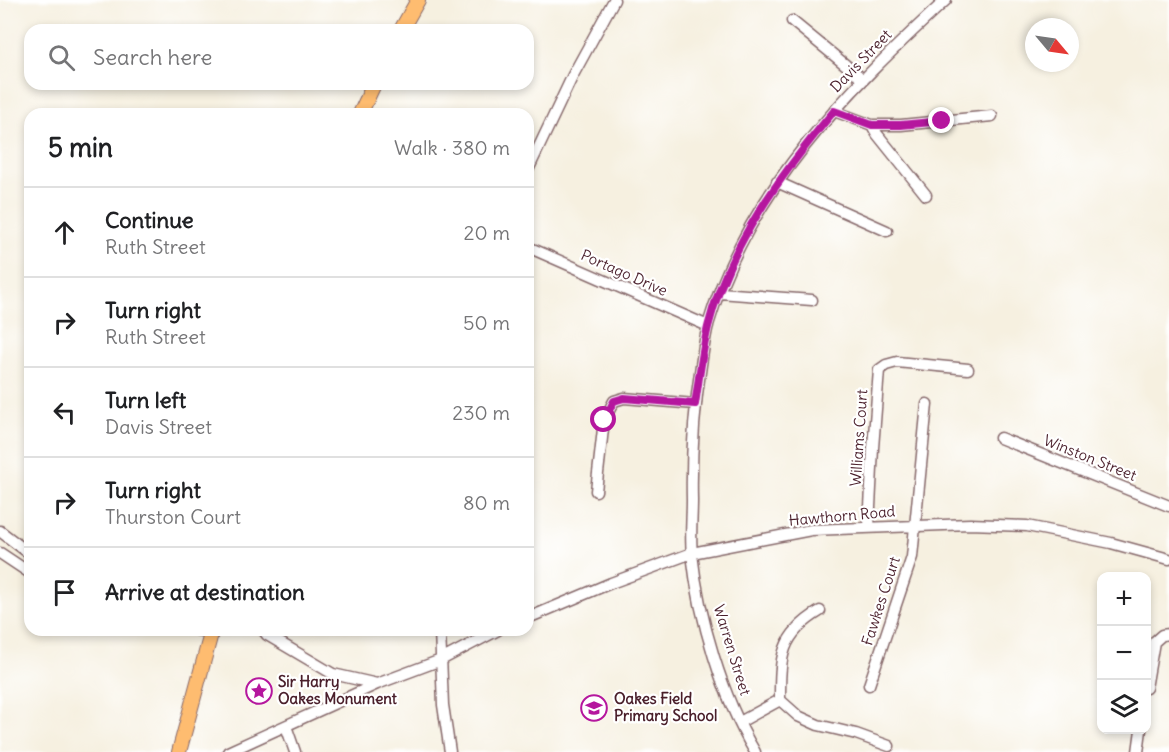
<!DOCTYPE html>
<html lang="en">
<head>
<meta charset="utf-8">
<style>
  body { margin:0; font-family:Delius,sans-serif; background:#f2f2f2; color:#202124 }
  .controls { position:absolute; right:18px; bottom:18px; display:grid; overflow:hidden; border-radius:12px; box-shadow:0 3px 9px #0003 }
  .controls button { width:54px; height:54px; display:grid; place-items:center; padding:0; border:0; border-bottom:2px solid #e0e0e0; background:#fff; color:#202124; font:30px sans-serif }
  .compass { position:absolute; left:1025px; top:18px; width:54px; height:54px; border-radius:50%; background:#fff; box-shadow:0 3px 9px #0003; rotate:119deg }
  .stop { position:absolute; width:18px; height:18px; margin:-14px; border:4px solid #b5179e; border-radius:50%; background:#fff }
  .stop.end { background:#b5179e; border-color:#fff; box-shadow:0 2px 6px #0008 }
  .list { margin:0; padding:0; list-style:none }
  h2 { display:flex; justify-content:space-between; align-items:center; height:78px; margin:0; padding:0 24px; font-size:26px }
  h2 small { font-size:20px; font-weight:400; color:#757577 }
  .list li { display:grid; grid-template-columns:39px 1fr auto; gap:18px; align-items:center; box-sizing:border-box; height:90px; padding:0 24px; border-top:2px solid #e0e0e0 }
  .list b { display:block; font-size:22px; white-space:nowrap }
  .list p { margin:0; font-size:20px; white-space:nowrap; color:#757577 }
  .list em { font-size:20px; font-style:normal; color:#757577 }
  .icon { flex:none; width:33px; height:33px; fill:none; stroke:currentColor; stroke-width:2; stroke-linecap:round; stroke-linejoin:round }
  .map { position:relative; flex:none; width:1169px; height:752px; overflow:hidden }
  .search { position:absolute; background:#fff; box-shadow:0 3px 9px #0003; left:24px; top:24px; width:510px; height:66px; display:flex; align-items:center; gap:15px; box-sizing:border-box; padding:0 21px; border-radius:18px; color:#757577; font-size:22px }
  .panel { position:absolute; background:#fff; box-shadow:0 3px 9px #0003; left:24px; top:108px; width:510px; height:528px; border-radius:18px }
  .map>svg:first-child { display:block }
  .lines { fill:none; stroke-linecap:round; stroke-linejoin:round }
  .minor-casing { stroke:#86686a; stroke-width:13 }
  .major-casing { stroke:#86686a; stroke-width:16 }
  .minor { stroke:#fff; stroke-width:10 }
  .major { stroke:#febc70; stroke-width:14 }
  .route { stroke:#b5179e; stroke-width:8 }
  .labels { text-anchor:middle; stroke-width:4.5; stroke-linejoin:round; paint-order:stroke }
  .street-label { font-size:15px; fill:#4a1f2b; stroke:#fff }
  .poi-label { font-size:15px; font-weight:bold; fill:#4a1f2b; stroke:#fff; text-anchor:start }
</style>
</head>
<body>
<div class="map">
<svg width="1169" height="752" viewBox="0 0 1169 752">
  <rect width="100%" height="100%" fill="#fff"/>
  <filter id="ink" filterUnits="userSpaceOnUse"><feTurbulence type="fractalNoise" baseFrequency=".0167" numOctaves="2"/><feDisplacementMap in="SourceGraphic" scale="12" xChannelSelector="R" yChannelSelector="G"/><feConvolveMatrix kernelMatrix="1 2 1 2 8 2 1 2 1" color-interpolation-filters="sRGB"/></filter>
  <filter id="wash" filterUnits="userSpaceOnUse"><feTurbulence type="fractalNoise" baseFrequency=".008" numOctaves="4" result="noise"/><feDisplacementMap in="SourceGraphic" scale="24" xChannelSelector="R" yChannelSelector="G"/><feGaussianBlur stdDeviation="1.35" result="paint"/><feColorMatrix in="noise" values="0 0 0 0 0 0 0 0 0 0 0 0 0 0 0 0 0 1.4 0 .05"/><feComposite in="paint" operator="in"/></filter>
  <g filter="url(#wash)">
    <rect width="100%" height="100%" fill="#f6f0e0"/>
  </g>
  <g filter="url(#ink)">
    <g class="lines">
      <g class="minor-casing">
        <path id="minor" d="M792,21L858,75L861,81
          M834,111L872,125H901L992,116
          M872,125L877,134L926,195
          M528,170L573,75L614,0
          M777,182L887,231
          M528,247L708,326
          M720,293L812,300
          M1000,438L1169,506
          M596,491L604,420L614,401L624,398L695,404
          M869,527L873,448L879,370L886,365L897,362L968,369
          M0,531L30,554
          M0,553L30,573
          M820,611C780,635 780,657 780,700L798,716L818,725L856,734L889,746
          M528,618L611,583L692,553L811,530L970,524L1027,526L1111,543L1169,559
          M197,630L211,633
          M263,630L267,635L333,674L377,684
          M440,630L443,705L450,752
          M869,685L912,557L927,404
          M1146,688L1154,642L1162,635L1169,634
          M740,722L780,700
          M286,726L295,752
          M228,752L377,684L441,660L498,630
          M755,752C722,697 699,618 692,554C690,537 692,518 692,500C691,454 694,410 701,365C703,352 705,337 708,325C748,190 846,92 946,0
          M1138,752L1141,730"/>
      </g>
      <g class="major-casing">
        <path id="major" d="M401,30L418,0
          M360,114L374,84
          M179,752L212,630"/>
      </g>
      <use href="#minor" class="minor"/>
      <use href="#major" class="major"/>
    </g>
  </g>
  <g class="lines" filter="url(#ink)">
    <path class="route" d="M604,420L614,401L624,398L695,404C699,379 702,352 708,327C728,246 782,173 834,111L872,125H901L942,121"/>
  </g>
  <defs>
    <g id="sight-ring" transform="scale(1.35)"><circle r="9.5" fill="#fff" stroke="#b5179e" stroke-width="1.5"/><path d="M0-6L1.8-2.2L6-1.7L2.9 1.2L3.7 5.4L0 3.3L-3.7 5.4L-2.9 1.2L-6-1.7L-1.8-2.2Z" fill="#b5179e"/></g>
    <g id="school-ring" transform="scale(1.35)"><circle r="9.5" fill="#fff" stroke="#b5179e" stroke-width="1.5"/><path d="M0-5L7-2L0 1L-7-2ZM-4 1L0 2.5L4 1V4Q0 6-4 4Z" fill="#b5179e"/></g>
  </defs>
  <g fill-rule="evenodd">
    <use href="#sight-ring" x="259" y="691"/>
    <use href="#school-ring" x="594" y="708"/>
  </g>
  <g class="labels">
    <g class="street-label">
      <text transform="translate(861 61) rotate(-46)" y="5">Davis Street</text>
      <text transform="translate(624 273) rotate(24)" y="5">Portago Drive</text>
      <text transform="translate(859 438) rotate(-86)" y="5">Williams Court</text>
      <text transform="translate(1090 458) rotate(22)" y="5">Winston Street</text>
      <text transform="translate(842 516) rotate(-5)" y="5">Hawthorn Road</text>
      <text transform="translate(881 601) rotate(-72)" y="5">Fawkes Court</text>
      <text transform="translate(732 650) rotate(73)" y="5">Warren Street</text>
    </g>
    <g class="poi-label">
      <text x="278" y="687">Sir Harry<tspan x="278" dy="17">Oakes Monument</tspan></text>
      <text x="614" y="704">Oakes Field<tspan x="614" dy="17">Primary School</tspan></text>
    </g>
  </g>
</svg>
<div class="controls">
<button>+</button>
<button>−</button>
<button><svg class="icon" aria-label="layers" viewBox="0 0 24 24"><path d="M12 4l9 5-9 5-9-5zM3 14l9 5 9-5"/></svg></button>
</div>
<svg class="compass" viewBox="-18 -18 36 36"><path d="M0-13l5 13h-10z" fill="#e53935"/><path d="M0 13l5-13h-10z" fill="#757577"/></svg>
<div class="stop" style="left:604px;top:420px"></div>
<div class="stop end" style="left:942px;top:121px"></div>
<div class="search"><svg class="icon" aria-label="search" viewBox="0 0 24 24"><circle cx="10" cy="10" r="6"/><path d="M15 15l6 6"/></svg>Search here</div>
<section class="panel">
<h2>5 min<small>Walk · 380 m</small></h2>
<ul class="list">
<li><svg class="icon" aria-label="ahead" viewBox="0 0 24 24"><path d="M12 20V5M6 11l6-6 6 6"/></svg><div><b>Continue</b><p>Ruth Street</p></div><em>20 m</em></li>
<li><svg class="icon" aria-label="right" viewBox="0 0 24 24"><path d="M7 20v-9h11M14 6l5 5-5 5"/></svg><div><b>Turn right</b><p>Ruth Street</p></div><em>50 m</em></li>
<li><svg class="icon" aria-label="left" viewBox="0 0 24 24"><path d="M17 20v-9H6M10 6l-5 5 5 5"/></svg><div><b>Turn left</b><p>Davis Street</p></div><em>230 m</em></li>
<li><svg class="icon" aria-label="right" viewBox="0 0 24 24"><path d="M7 20v-9h11M14 6l5 5-5 5"/></svg><div><b>Turn right</b><p>Thurston Court</p></div><em>80 m</em></li>
<li><svg class="icon" aria-label="arrive" viewBox="0 0 24 24"><path d="M6 21V4h12l-3 4 3 4H6"/></svg><div><b>Arrive at destination</b></div></li>
</ul>
</section>
</div>
</body>
</html>
